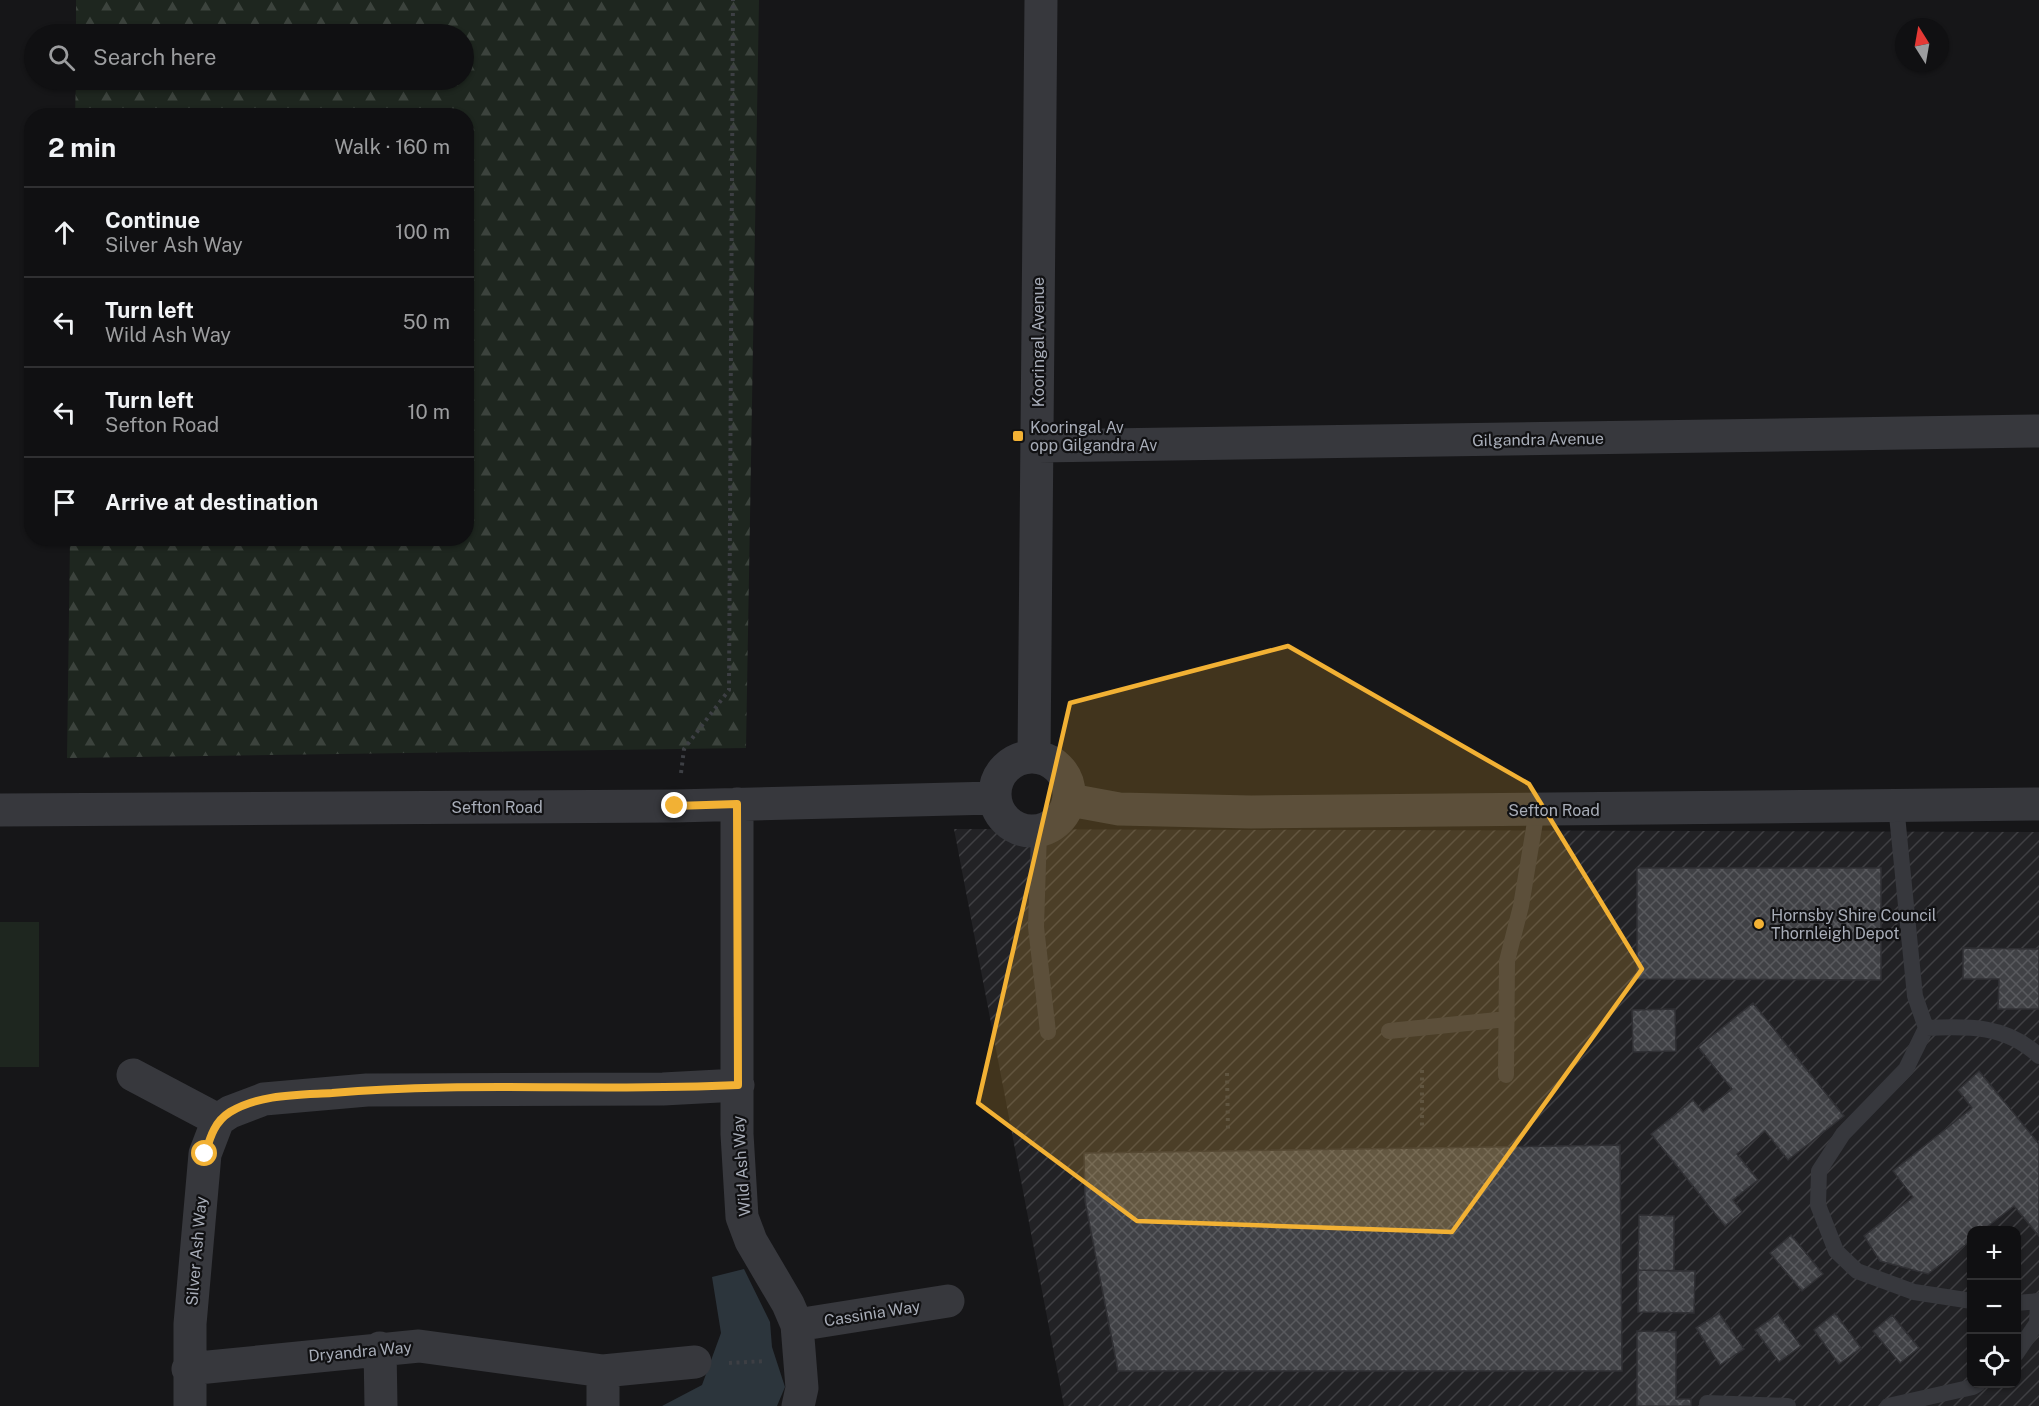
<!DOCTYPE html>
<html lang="en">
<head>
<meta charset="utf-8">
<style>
  body { margin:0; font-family:"Public Sans",sans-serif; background:#19191b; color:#f1f3f6 }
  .controls { position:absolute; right:18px; bottom:18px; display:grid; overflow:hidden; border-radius:12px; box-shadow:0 2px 4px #0004 }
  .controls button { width:54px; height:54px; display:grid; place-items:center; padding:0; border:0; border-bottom:2px solid #303032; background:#101012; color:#f1f3f6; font:30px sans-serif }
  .compass { position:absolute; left:1895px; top:18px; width:54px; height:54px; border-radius:50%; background:#101012; box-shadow:0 2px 4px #0004; rotate:349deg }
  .stop { position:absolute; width:18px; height:18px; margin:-14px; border:4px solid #f2b134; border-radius:50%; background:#fff }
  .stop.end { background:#f2b134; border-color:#fff; box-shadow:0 2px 6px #0008 }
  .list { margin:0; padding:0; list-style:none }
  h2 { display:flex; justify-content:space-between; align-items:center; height:78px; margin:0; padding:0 24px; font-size:26px }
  h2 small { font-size:20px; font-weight:400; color:#9c9d9f }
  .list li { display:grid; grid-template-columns:39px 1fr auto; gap:18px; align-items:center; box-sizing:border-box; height:90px; padding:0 24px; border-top:2px solid #303032 }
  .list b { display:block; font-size:22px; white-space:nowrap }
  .list p { margin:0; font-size:20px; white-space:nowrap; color:#9c9d9f }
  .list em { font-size:20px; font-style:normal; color:#9c9d9f }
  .icon { flex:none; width:33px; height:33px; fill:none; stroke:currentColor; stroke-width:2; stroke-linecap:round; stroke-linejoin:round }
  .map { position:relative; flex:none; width:2039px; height:1406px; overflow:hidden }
  .search { position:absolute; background:#101012; box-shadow:0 2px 4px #0004; left:24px; top:24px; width:450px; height:66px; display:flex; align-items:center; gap:15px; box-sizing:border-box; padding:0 21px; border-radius:33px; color:#9c9d9f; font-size:22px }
  .panel { position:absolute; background:#101012; box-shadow:0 2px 4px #0004; left:24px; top:108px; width:450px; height:438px; border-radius:24px }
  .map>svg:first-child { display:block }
  .industrial { fill:url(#industrial-furrows); fill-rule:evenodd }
  .forest { fill:url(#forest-firs) }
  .park { fill:#1e261f }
  .water { fill:#2c353c }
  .building { fill:url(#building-cross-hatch); stroke:#303034; stroke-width:1.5 }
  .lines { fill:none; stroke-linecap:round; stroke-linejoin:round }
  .path { stroke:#3d3f44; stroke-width:4; stroke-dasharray:3 4.5; stroke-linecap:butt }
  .service { stroke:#37383d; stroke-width:16 }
  .minor { stroke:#37383d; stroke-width:33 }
  .route { stroke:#f2b134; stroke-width:8 }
  .marked { fill:#f2b134; fill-opacity:0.2; stroke:#f2b134; stroke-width:4.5; stroke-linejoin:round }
  .poi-dot { fill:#f2b134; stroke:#111113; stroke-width:2 }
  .labels { text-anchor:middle; stroke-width:4.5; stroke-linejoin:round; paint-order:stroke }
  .street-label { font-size:16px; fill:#a8adb8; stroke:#111113 }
  .poi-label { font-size:16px; fill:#a8adb8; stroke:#111113; text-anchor:start }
</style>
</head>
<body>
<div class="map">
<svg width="2039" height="1406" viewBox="0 0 2039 1406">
  <defs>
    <pattern id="industrial-furrows" width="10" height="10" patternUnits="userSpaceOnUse" patternTransform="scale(1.5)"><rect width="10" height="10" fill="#222225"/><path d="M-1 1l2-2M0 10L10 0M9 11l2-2" fill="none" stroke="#3f3f43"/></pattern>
    <pattern id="forest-firs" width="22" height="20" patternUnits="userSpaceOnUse" patternTransform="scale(1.5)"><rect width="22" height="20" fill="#1e261f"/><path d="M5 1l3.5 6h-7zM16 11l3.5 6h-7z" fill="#3c433d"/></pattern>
    <pattern id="building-cross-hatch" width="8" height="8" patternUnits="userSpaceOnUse" patternTransform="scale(1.5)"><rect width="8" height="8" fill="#404145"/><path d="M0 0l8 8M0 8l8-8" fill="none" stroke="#595a5e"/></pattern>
  </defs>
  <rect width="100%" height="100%" fill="#161618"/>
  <path class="industrial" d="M954,829L2039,832V1406H1064ZM1972,1230H2016V1384H1972Z"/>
  <path class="forest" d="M76,0H759L746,748L67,758L70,539L466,538V116L75,115L76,80H464V34H76Z"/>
  <path class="park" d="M0,922H39V1067H0Z"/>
  <path class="water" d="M744,1269L770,1322L772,1347L785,1387L777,1406H662L702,1385L721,1333L712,1277Z"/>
  <path class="building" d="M1637,868H1881V980L1637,979Z
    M1963,948L2039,949V1009H1998L1999,979H1963Z
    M1753,1003L1844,1116L1788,1160L1765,1131L1737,1154L1758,1180L1733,1200L1742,1212L1725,1226L1651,1134L1693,1100L1703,1112L1732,1089L1698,1047Z
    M1675,1009L1676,1051L1633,1052L1632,1010Z
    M1979,1071L2039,1144V1236L2014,1206L1983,1230H1972V1240L1928,1274L1880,1261L1864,1236L1913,1197L1893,1171L1972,1108L1958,1090Z
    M1620,1145L1622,1371H1118L1085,1201L1084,1153Z
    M1639,1215L1674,1216V1271L1638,1270Z
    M1791,1235L1823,1274L1802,1291L1770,1253Z
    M1638,1270L1695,1271L1694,1313L1638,1312Z
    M1719,1313L1744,1349L1720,1365L1696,1328Z
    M1835,1313L1861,1348L1839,1364L1814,1330Z
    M1778,1314L1801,1346L1779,1362L1755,1330Z
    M1892,1315L1919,1348L1900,1363L1873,1331Z
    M1637,1331L1676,1332V1399H1691V1406H1637Z"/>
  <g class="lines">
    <path class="path" d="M681,773L684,749L729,690L733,0
      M1422,1070V1130
      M1227,1073L1228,1133
      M729,1363L766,1361"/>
    <path class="service" d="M1896,805L1915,996L1926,1028L1906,1069L1843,1134L1819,1171L1818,1205L1836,1251L1857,1271L1914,1292L1972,1301
      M1039,832L1036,927L1048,1032
      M1926,1028C1969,1026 2006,1025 2039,1056
      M1389,1031L1507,1019
      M1506,1075L1507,961L1521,906L1537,810
      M2016,1303L2039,1301
      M2016,1354L2037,1323L2038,1302
      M1707,1403L1788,1406
      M1888,1406L1973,1387L1978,1384"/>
    <path class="minor" d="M1038,446L2039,431
      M1034,756L1041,0
      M995 794a37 37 0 1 1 74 0a37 37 0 1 1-74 0Z
      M1070,800L1119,809L1251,812L2039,804
      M737,804V1134L742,1217L751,1241L788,1304L797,1325L802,1388L798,1406
      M0,810L675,806L994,798
      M133,1075L218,1120
      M797,1325L948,1301
      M380,1348L381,1406
      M188,1369L419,1346L603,1371L695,1362
      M603,1371V1406
      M190,1406V1324L205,1154L218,1120L230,1112L264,1099L367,1090L663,1089L738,1085"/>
  </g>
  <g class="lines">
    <path class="route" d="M205,1154C210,1138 214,1122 230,1112C260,1094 298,1095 332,1093C467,1081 602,1092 738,1085L737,804L675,806"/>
  </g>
  <path class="marked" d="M1288,646L1529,784L1642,969L1452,1232L1137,1221L978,1103L1070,703Z"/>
  <g class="poi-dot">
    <rect x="1012" y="430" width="12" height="12" rx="3"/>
    <circle cx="1759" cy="924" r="6"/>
  </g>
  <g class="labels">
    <g class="street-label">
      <text transform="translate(1038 342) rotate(-90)" y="6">Kooringal Avenue</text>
      <text transform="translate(1538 439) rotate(-1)" y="6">Gilgandra Avenue</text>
      <text x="497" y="813">Sefton Road</text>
      <text x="1554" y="816">Sefton Road</text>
      <text transform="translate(741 1166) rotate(-94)" y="6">Wild Ash Way</text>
      <text transform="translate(196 1251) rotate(-85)" y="6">Silver Ash Way</text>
      <text transform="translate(872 1313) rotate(-9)" y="6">Cassinia Way</text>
      <text transform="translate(360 1351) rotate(-5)" y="6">Dryandra Way</text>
    </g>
    <g class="poi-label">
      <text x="1030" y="433">Kooringal Av<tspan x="1030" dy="18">opp Gilgandra Av</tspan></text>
      <text x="1771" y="921">Hornsby Shire Council<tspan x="1771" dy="18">Thornleigh Depot</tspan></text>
    </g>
  </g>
</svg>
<div class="controls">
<button>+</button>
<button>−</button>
<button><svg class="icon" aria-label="locate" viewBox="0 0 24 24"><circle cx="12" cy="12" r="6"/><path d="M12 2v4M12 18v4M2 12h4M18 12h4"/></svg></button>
</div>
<svg class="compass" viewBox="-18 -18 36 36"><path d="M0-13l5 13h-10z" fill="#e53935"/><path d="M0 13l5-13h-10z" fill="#9c9d9f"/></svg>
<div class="stop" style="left:205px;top:1154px"></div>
<div class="stop end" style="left:675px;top:806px"></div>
<div class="search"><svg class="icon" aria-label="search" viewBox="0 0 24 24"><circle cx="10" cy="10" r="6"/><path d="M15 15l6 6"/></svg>Search here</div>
<section class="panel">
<h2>2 min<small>Walk · 160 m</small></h2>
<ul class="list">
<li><svg class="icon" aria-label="ahead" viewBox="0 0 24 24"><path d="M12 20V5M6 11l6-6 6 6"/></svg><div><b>Continue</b><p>Silver Ash Way</p></div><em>100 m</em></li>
<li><svg class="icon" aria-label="left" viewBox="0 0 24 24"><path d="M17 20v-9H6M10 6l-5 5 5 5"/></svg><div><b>Turn left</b><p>Wild Ash Way</p></div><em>50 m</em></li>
<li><svg class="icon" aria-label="left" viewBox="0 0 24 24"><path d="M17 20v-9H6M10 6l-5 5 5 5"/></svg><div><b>Turn left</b><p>Sefton Road</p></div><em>10 m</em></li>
<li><svg class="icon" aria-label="arrive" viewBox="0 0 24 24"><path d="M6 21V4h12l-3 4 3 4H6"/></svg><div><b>Arrive at destination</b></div></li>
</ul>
</section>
</div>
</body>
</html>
